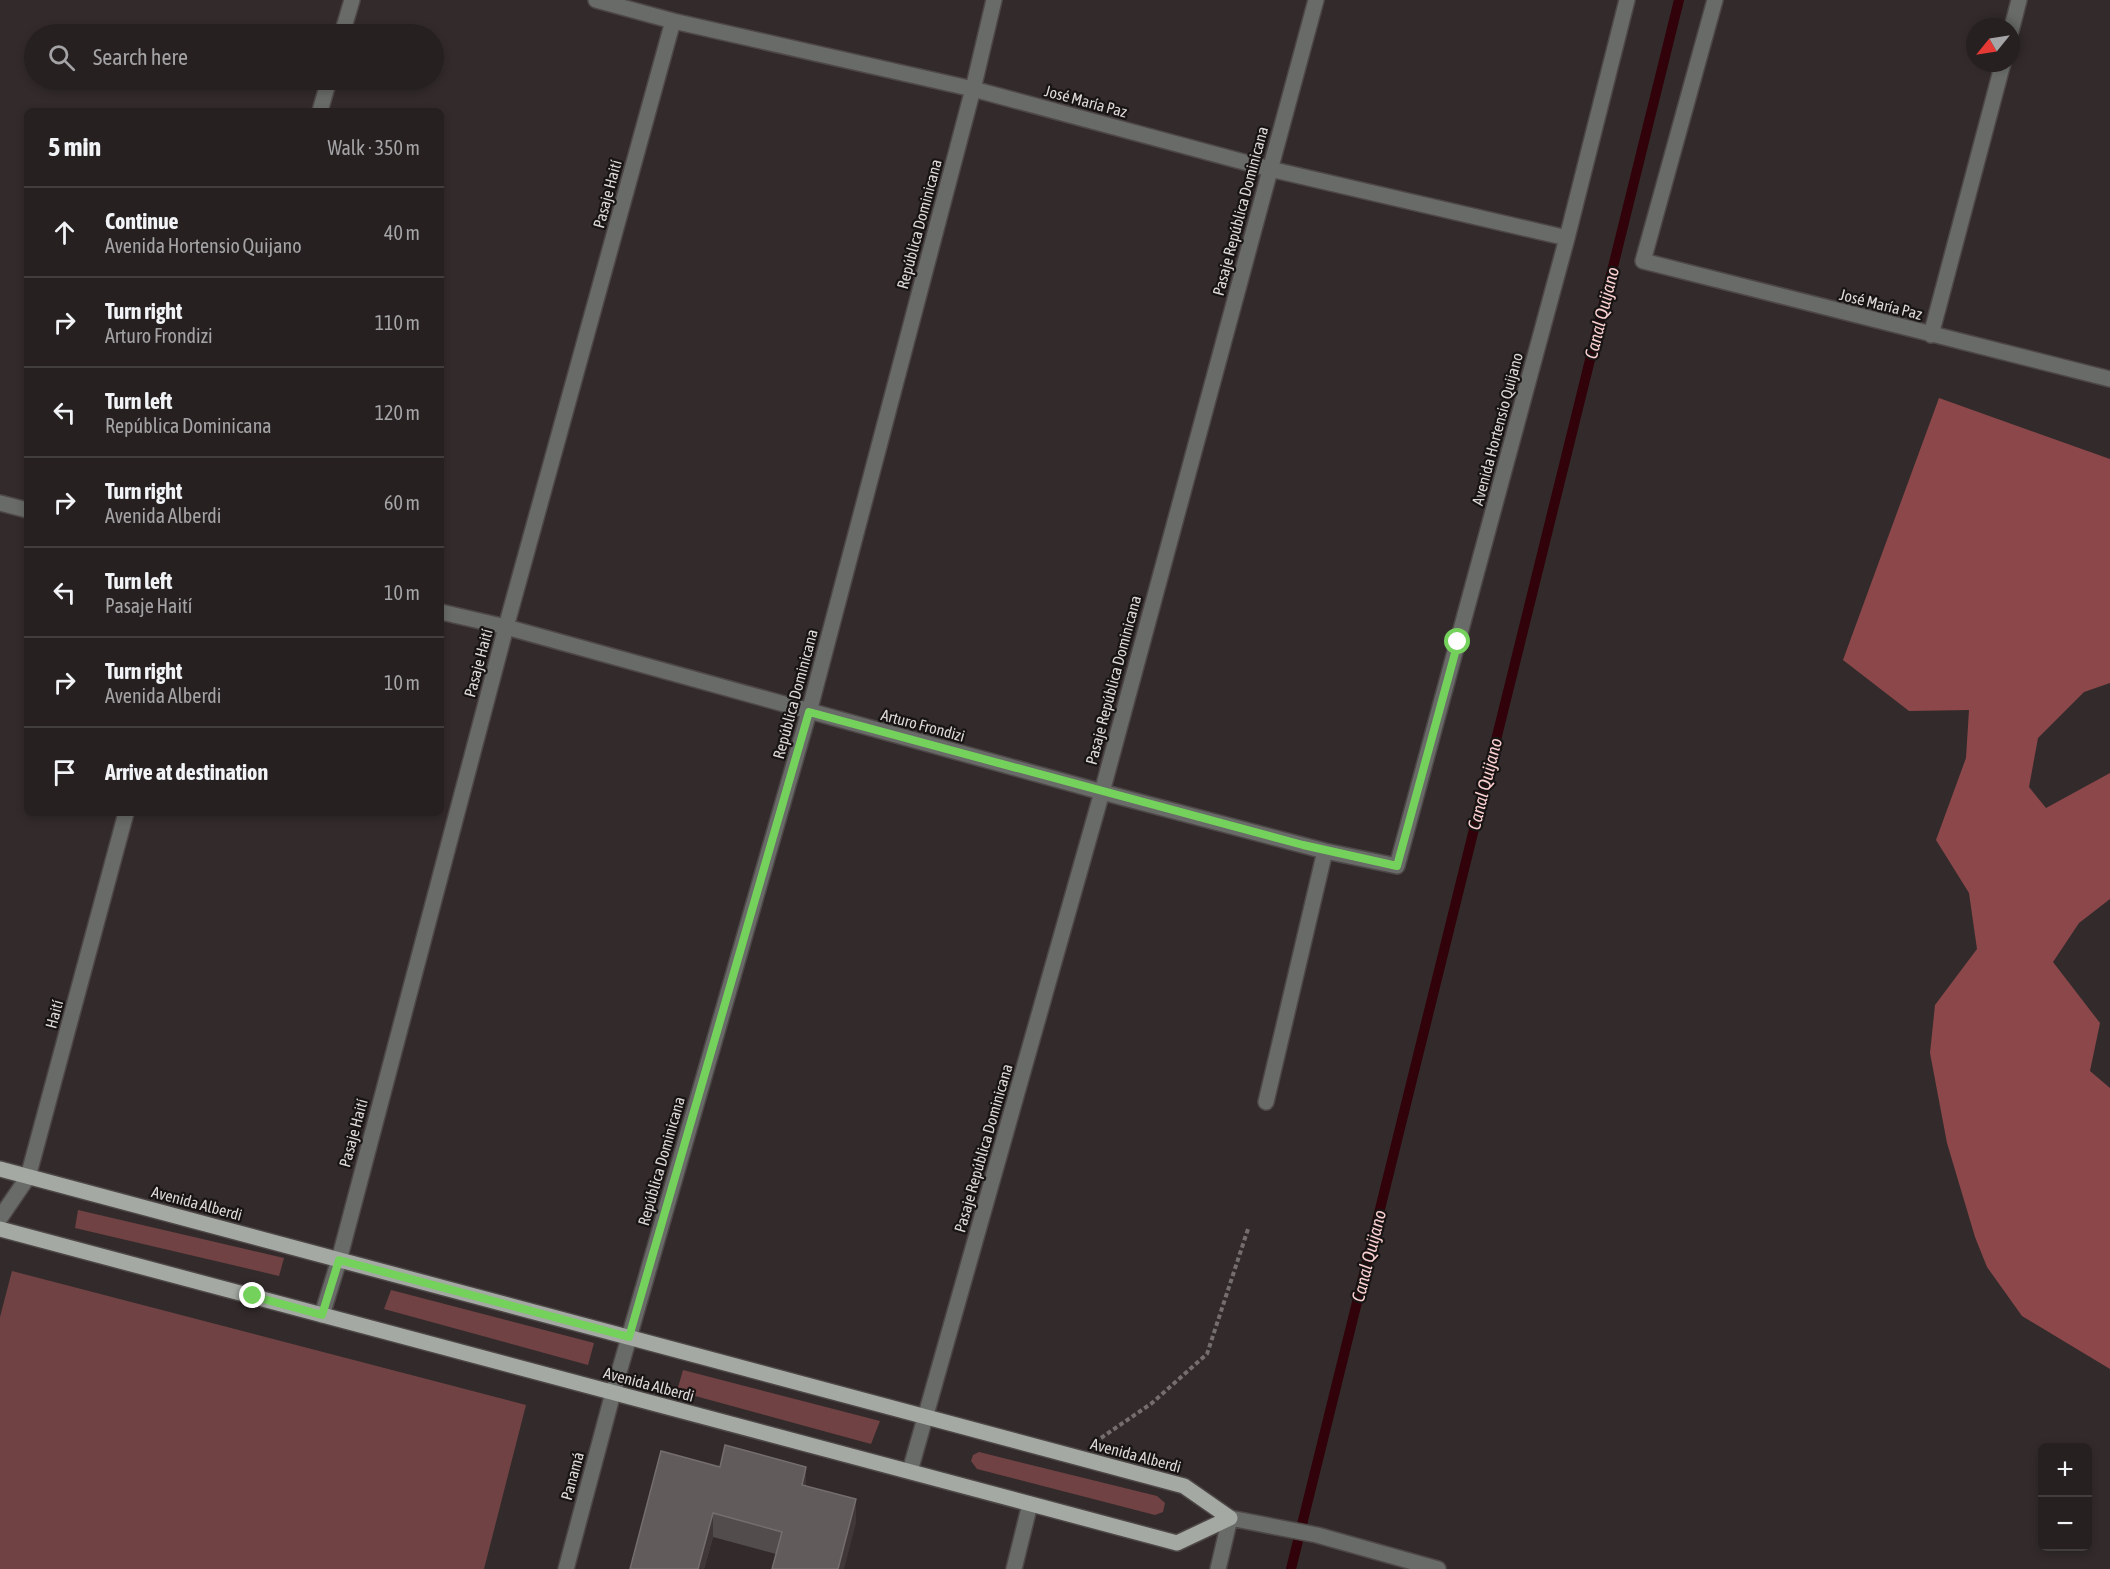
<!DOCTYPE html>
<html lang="en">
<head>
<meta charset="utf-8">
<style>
  body { margin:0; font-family:"Asap Condensed",sans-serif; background:#2e2829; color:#f1f3f6 }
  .controls { position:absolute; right:18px; bottom:18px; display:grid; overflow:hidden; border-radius:9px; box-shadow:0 3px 9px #0003 }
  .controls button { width:54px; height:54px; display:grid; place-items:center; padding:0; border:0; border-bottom:2px solid #423e3e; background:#262020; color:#f1f3f6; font:30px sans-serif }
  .compass { position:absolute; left:1966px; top:18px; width:54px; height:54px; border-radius:50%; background:#262020; box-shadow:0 3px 9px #0003; rotate:240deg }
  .stop { position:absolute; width:18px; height:18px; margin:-14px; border:4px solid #74d25c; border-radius:50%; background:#fff }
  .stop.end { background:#74d25c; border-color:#fff; box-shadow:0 2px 6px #0008 }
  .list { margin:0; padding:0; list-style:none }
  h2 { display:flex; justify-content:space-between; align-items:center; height:78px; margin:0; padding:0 24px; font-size:26px }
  h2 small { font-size:20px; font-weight:400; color:#a4a3a5 }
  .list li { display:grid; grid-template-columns:39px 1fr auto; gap:18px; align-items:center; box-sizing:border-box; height:90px; padding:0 24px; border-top:2px solid #423e3e }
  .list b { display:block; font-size:22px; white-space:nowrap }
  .list p { margin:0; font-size:20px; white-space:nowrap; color:#a4a3a5 }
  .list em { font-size:20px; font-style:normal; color:#a4a3a5 }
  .icon { flex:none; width:33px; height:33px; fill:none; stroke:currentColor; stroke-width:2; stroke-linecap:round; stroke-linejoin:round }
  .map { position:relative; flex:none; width:2110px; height:1569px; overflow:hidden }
  .search { position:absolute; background:#262020; box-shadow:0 3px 9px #0003; left:24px; top:24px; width:420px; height:66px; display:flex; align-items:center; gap:15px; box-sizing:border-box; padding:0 21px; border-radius:33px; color:#a4a3a5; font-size:22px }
  .panel { position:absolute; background:#262020; box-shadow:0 3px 9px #0003; left:24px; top:108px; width:420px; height:708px; border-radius:9px }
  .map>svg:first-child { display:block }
  .green { fill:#714244 }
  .forest { fill:#8c474a }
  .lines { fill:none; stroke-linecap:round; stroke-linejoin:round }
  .stream { stroke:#310209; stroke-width:10 }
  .minor-casing { stroke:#4e4747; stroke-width:18 }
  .major-casing { stroke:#4e4747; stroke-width:18 }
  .path { stroke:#756e6e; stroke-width:4; stroke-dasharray:4.5 3; stroke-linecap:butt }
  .minor { stroke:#696b68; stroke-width:15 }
  .major { stroke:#a4a9a3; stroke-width:15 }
  .wall { fill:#534c4c }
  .shaded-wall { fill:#403838 }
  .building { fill:#625b5b; stroke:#756e6e; stroke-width:1.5 }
  .route { stroke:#74d25c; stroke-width:8 }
  .labels { text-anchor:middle; stroke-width:4.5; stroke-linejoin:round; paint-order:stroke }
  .street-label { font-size:16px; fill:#ddd8d8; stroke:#181414 }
  .water-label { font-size:18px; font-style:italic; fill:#fdd1d2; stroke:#181414 }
</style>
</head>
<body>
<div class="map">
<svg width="2110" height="1569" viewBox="0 0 2110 1569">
  <rect width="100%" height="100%" fill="#332b2b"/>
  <path class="green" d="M78,1210L284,1258L279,1276L75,1228Z
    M12,1271L526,1405L484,1569H0V1317Z
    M391,1290L594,1343L588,1365L384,1309Z
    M683,1370L880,1421L871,1444L677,1391Z
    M979,1452L1157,1496L1165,1503L1163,1512L1155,1515L977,1469L971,1461L973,1455Z"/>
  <path class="forest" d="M1939,398L2110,459V683L2084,692L2038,738L2029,787L2046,808L2110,773V899L2079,923L2053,962L2100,1023L2090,1071L2110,1088V1369L2022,1316L1987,1267L1975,1237L1947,1143L1930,1053L1935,1005L1977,949L1969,893L1936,840L1966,758L1969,710L1909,711L1843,660Z"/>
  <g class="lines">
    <path class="stream" d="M1291,1569L1679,0"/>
    <g class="minor-casing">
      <path id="minor" d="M596,0L673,21L973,89L1270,169L1567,238
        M1715,0L1643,261L2110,379
        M2011,31L2019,0
        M342,34L352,0
        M320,111L329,80
        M1931,335L2003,63
        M0,503L27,510
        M441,612L506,627L1102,792L1325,851L1397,866L1567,238L1627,0
        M1266,1102L1325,851
        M0,1218L28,1177L126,813
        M322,1315L339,1260L506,627L673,21
        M910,1471L1102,792L1316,0
        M566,1569L613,1393L809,712L973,89L994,0
        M1014,1569L1030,1504
        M1218,1569L1230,1518L1317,1535L1438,1569"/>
    </g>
    <g class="major-casing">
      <path id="major" d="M0,1169L1184,1486L1230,1518L1177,1543L0,1229"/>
    </g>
    <path class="path" d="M1101,1438L1152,1403L1207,1354L1248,1229"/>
    <use href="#minor" class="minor"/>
    <use href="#major" class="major"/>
  </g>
  <path class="wall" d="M720,1467L806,1486L856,1523L776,1554L713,1537L704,1569H630Z"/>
  <path class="shaded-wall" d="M806,1467V1491L802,1485Z
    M856,1499V1523L844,1569H838Z
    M713,1513V1537L704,1569H698Z"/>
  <path class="building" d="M725,1445L806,1467L802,1485L856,1499L838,1569H772L782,1532L713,1513L698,1569H630L661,1451L720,1467Z"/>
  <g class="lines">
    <path class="route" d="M253,1296L322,1315L339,1260L629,1337L809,712L1303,845L1397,866L1458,642"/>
  </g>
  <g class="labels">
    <g class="street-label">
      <text transform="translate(1086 101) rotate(15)" y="6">José María Paz</text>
      <text transform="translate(607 194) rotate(-75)" y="6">Pasaje Haití</text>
      <text transform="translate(1240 211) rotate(-75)" y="6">Pasaje República Dominicana</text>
      <text transform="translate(919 224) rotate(-75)" y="6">República Dominicana</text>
      <text transform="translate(1881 304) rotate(14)" y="6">José María Paz</text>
      <text transform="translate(1497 429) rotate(-75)" y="6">Avenida Hortensio Quijano</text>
      <text transform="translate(478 663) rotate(-75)" y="6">Pasaje Haití</text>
      <text transform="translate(1113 680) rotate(-75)" y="6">Pasaje República Dominicana</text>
      <text transform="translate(795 694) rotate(-75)" y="6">República Dominicana</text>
      <text transform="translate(923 725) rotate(15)" y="6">Arturo Frondizi</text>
      <text transform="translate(54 1014) rotate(-75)" y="6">Haití</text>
      <text transform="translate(353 1133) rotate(-75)" y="6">Pasaje Haití</text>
      <text transform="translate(983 1148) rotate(-74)" y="6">Pasaje República Dominicana</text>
      <text transform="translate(661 1161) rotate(-74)" y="6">República Dominicana</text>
      <text transform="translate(197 1203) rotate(15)" y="6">Avenida Alberdi</text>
      <text transform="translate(649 1384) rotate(15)" y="6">Avenida Alberdi</text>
      <text transform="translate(1136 1455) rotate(15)" y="6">Avenida Alberdi</text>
      <text transform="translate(572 1476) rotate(-75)" y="6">Panamá</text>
    </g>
    <g class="water-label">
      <text transform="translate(1602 313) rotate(-76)" y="6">Canal Quijano</text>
      <text transform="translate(1485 784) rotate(-76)" y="6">Canal Quijano</text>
      <text transform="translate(1369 1256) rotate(-76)" y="6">Canal Quijano</text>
    </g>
  </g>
</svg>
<div class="controls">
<button>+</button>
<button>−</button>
</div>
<svg class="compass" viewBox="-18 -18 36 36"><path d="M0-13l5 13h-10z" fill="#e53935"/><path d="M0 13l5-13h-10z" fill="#a4a3a5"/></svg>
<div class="stop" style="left:1458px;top:642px"></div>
<div class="stop end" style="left:253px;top:1296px"></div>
<div class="search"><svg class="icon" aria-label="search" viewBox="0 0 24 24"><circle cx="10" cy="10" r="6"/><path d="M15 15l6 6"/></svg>Search here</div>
<section class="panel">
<h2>5 min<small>Walk · 350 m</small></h2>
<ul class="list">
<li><svg class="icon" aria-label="ahead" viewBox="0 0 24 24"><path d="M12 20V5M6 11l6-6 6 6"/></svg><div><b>Continue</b><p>Avenida Hortensio Quijano</p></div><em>40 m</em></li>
<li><svg class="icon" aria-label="right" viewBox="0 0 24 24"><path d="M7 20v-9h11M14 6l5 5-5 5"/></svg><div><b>Turn right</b><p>Arturo Frondizi</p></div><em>110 m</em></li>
<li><svg class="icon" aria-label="left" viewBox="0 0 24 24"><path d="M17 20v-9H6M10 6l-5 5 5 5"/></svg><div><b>Turn left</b><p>República Dominicana</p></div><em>120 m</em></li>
<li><svg class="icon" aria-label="right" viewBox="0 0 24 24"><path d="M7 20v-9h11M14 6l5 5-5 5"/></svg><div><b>Turn right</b><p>Avenida Alberdi</p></div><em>60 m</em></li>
<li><svg class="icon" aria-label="left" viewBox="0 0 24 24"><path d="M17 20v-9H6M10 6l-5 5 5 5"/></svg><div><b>Turn left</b><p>Pasaje Haití</p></div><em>10 m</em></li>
<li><svg class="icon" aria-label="right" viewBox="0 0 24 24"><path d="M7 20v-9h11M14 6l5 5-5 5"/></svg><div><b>Turn right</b><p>Avenida Alberdi</p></div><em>10 m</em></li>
<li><svg class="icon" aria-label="arrive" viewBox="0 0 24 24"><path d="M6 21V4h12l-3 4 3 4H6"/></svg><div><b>Arrive at destination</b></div></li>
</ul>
</section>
</div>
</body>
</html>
